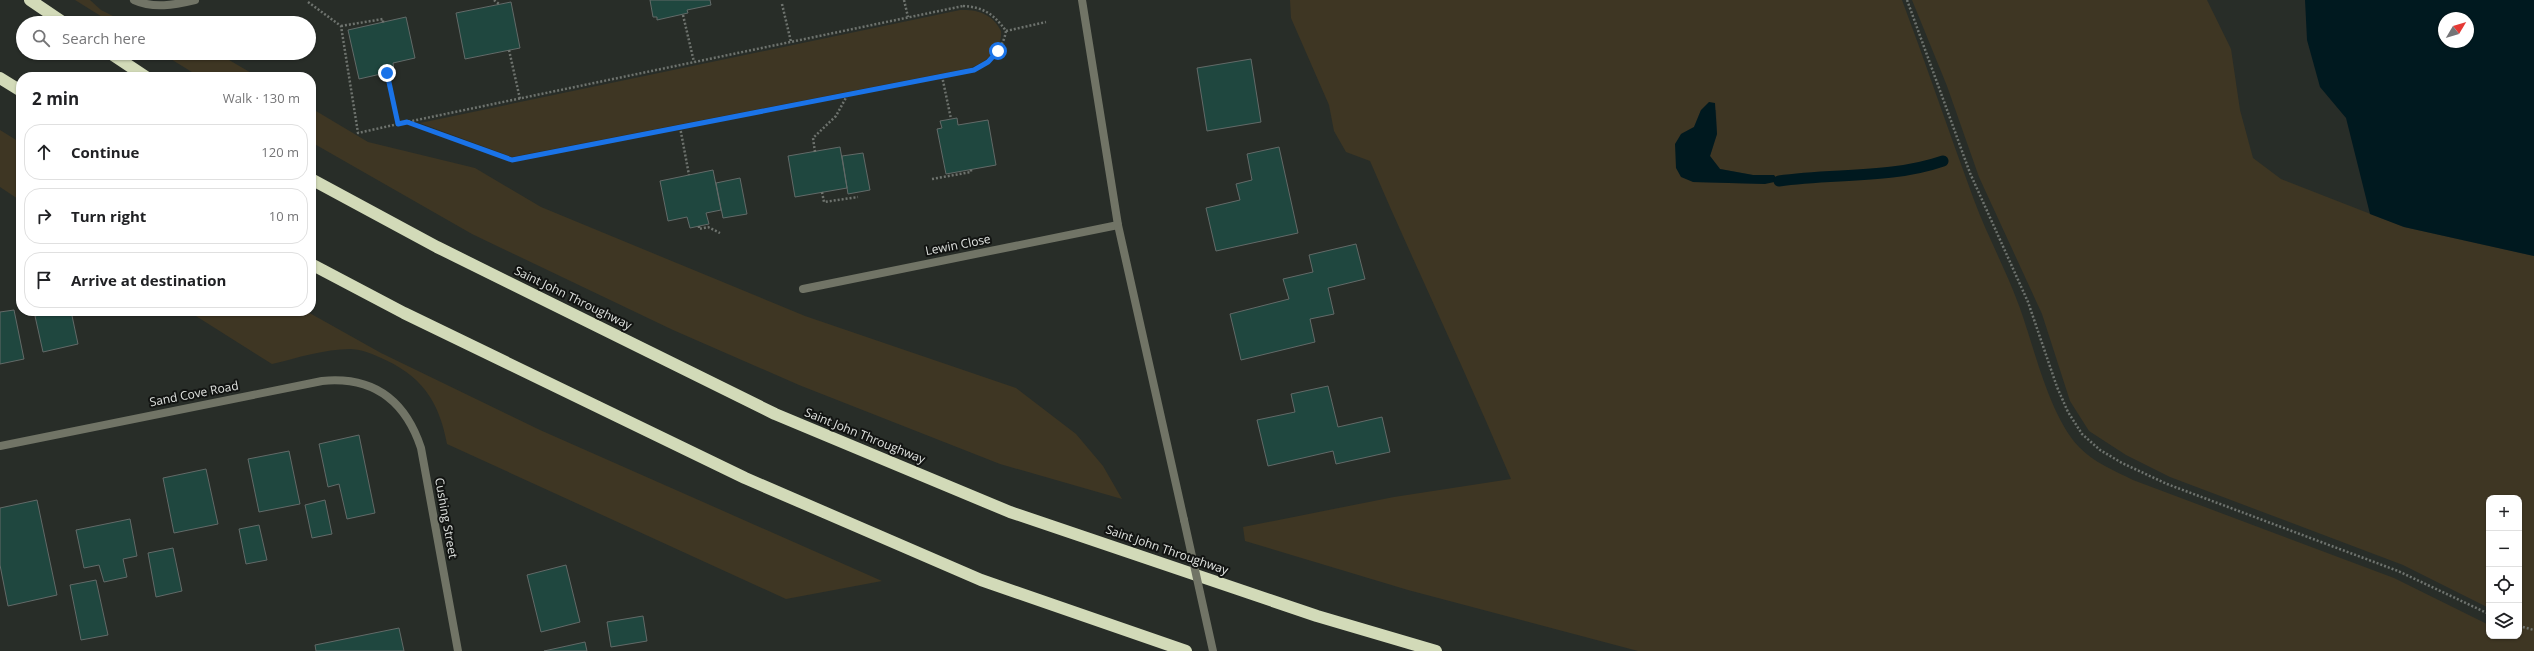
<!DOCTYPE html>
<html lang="en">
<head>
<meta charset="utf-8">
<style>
  body { margin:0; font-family:"Open Sans",sans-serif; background:#f2f2f2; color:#202124 }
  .controls { position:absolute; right:12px; bottom:12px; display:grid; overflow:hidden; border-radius:8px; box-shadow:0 1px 3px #0004 }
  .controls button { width:36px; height:36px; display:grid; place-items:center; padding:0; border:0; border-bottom:1px solid #e0e0e0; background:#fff; color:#202124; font:20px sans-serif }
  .compass { position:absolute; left:2438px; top:12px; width:36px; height:36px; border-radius:50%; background:#fff; box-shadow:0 1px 3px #0004; rotate:52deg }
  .stop { position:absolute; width:12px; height:12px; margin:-9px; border:3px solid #1a73e8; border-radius:50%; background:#fff }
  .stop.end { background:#1a73e8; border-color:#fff; box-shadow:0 1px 4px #0008 }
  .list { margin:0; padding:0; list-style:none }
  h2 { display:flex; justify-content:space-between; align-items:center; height:52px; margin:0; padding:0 16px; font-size:17px }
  h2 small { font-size:13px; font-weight:400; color:#757577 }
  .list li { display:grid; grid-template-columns:26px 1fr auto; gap:12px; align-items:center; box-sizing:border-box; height:56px; margin:0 8px 8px; padding:0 8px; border:1px solid #e0e0e0; border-radius:16px }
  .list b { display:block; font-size:15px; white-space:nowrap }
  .list em { font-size:13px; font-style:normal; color:#757577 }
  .icon { flex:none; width:22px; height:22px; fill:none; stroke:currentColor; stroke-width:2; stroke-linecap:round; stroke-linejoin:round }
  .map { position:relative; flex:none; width:2534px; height:651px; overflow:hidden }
  .search { position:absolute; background:#fff; box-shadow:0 1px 3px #0004; left:16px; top:16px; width:300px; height:44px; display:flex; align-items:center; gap:10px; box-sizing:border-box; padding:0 14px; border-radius:22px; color:#757577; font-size:15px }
  .panel { position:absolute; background:#fff; box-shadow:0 1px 3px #0004; left:16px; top:72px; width:300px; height:244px; border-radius:16px }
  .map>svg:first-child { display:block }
  .green { fill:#3e3623; fill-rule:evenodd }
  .water { fill:#00191f; fill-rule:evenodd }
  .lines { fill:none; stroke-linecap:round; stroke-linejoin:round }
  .stream { stroke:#00191f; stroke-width:11 }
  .building { fill:#1f473f; stroke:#626a68 }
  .path { stroke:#6e736e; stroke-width:2.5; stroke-dasharray:2 2; stroke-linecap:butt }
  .service { stroke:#717466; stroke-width:8 }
  .minor { stroke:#717466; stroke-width:8 }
  .tertiary { stroke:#717466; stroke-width:8 }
  .motorway { stroke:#d2dab8; stroke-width:12 }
  .tertiary-bridge { stroke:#717466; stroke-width:8 }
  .route { stroke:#1a73e8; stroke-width:5 }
  .labels { text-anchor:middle; stroke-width:4; stroke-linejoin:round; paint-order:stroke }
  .street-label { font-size:12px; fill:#e1e4e1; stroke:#121412 }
</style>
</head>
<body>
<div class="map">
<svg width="2534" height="651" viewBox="0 0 2534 651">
  <rect width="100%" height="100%" fill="#282d28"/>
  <path class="green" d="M75,0H90L101,10L127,23H112Z
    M1290,0H1902C1927,66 1949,133 1974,200C1987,235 2005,268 2018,303C2034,345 2048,414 2079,447C2093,462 2115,471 2133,480L2394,578L2489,625V636H2519L2522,620L2519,619V498H2489V608L2403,565L2170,477L2126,455L2089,431L2070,401L2042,314L1979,177L1947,86L1912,0H2207L2231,49L2240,110L2253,158L2281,179L2404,227L2534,256V651H1638L1408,590L1245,541L1243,527L1394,497L1511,479C1466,372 1416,268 1370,161L1346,152L1334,131L1329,105L1291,18ZM1701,110H1716L1717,134L1710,156L1720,169L1753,175H1769L1765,184L1693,182L1681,134L1694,127Z
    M960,10C977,9 993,14 1001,31C1003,49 985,63 970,68L512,157L420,123Z
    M161,53H217L258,77H200Z
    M311,108L368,142L475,168L541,207L805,316L1016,388L1076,434L1103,466L1122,499L1000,464L799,385L673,330L472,234L311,142Z
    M0,130L21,143V201L0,187Z
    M188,311H306L381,353L540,430L882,581L786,599L447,444C439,400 421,375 379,357C370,353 360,349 350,349C325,349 297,358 272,364Z"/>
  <path class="water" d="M2305,0H2534V256L2404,227L2370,214L2346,118L2320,87L2307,40ZM2444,18H2468V42H2444Z
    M1709,102L1715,103L1717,134L1710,156L1720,169L1753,175H1774L1779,181L1765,184L1693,182L1681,177L1676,168L1675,144L1681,134L1694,127L1701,110Z"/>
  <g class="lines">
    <path class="stream" d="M1779,181C1833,173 1891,179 1943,161"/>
  </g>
  <path class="building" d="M650,0H710L711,5L687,10L688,13L657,20V17H653Z
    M511,2L520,48L465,59L456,13Z
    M406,17L415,58L393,63L394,71L359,79L348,30Z
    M1251,59L1261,122L1207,131L1197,68Z
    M957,118L958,125L988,120L996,165L946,174L937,129L942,128L940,121Z
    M840,147L847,188L795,197L788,156Z
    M1279,147L1298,233L1216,251L1206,208L1240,200L1236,184L1252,180L1247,154Z
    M863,153L870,190L848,194L842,156Z
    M713,170L721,210L706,213L709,224L690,228L687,217L668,221L660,181Z
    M740,178L747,214L723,218L716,183Z
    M1356,244L1365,279L1328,288L1334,314L1310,319L1315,342L1241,360L1230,314L1289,299L1283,279L1313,272L1309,255Z
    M14,310L24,359L0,364V312Z
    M59,311H71L78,344L43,352L35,316Z
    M1328,386L1338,427L1382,417L1390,452L1336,464L1333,451L1268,466L1257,420L1295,412L1291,394Z
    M359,435L375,513L347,519L339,484L328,487L319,444Z
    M289,451L300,504L259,512L248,459Z
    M206,469L218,524L174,533L163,478Z
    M37,500L57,595L8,606L0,565V508Z
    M325,500L332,534L312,538L305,505Z
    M130,519L137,556L123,559L127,577L104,582L99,565L84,568L76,530Z
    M259,525L267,560L246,564L239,529Z
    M173,548L182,591L156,597L148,553Z
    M566,565L580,622L541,632L527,575Z
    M96,580L108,635L81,640L70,585Z
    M643,616L647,641L611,647L607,622Z
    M399,628L404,651H316L315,645Z
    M585,642L587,651H544Z"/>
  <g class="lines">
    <path class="path" d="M494,0L499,4
      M904,0L908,17
      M1907,0L1970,173L2028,302L2057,387L2068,412L2082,434L2100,450L2122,463L2167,484L2398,571L2489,614
      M308,2L341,26L358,133L407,122
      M782,4L791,42
      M963,6C983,7 994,14 1006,31C1003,49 991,61 974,70L512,160L407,122Z
      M683,15L694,62
      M341,26L383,19V23
      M1006,31L1046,22
      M509,50L520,99
      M387,73L398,124
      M942,76L951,119
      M680,127L689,175
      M815,152L813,138L836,116L848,94
      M932,179L971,172V169
      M822,192L824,202L858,197
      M699,226V229L708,227L720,233
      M2519,626L2534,630"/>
    <path class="service" d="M134,0C154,9 174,5 195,0"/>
    <path class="minor" d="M803,289L1118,225"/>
    <path class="tertiary" d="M1082,0L1118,225L1184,520
      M0,446L322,381C373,376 405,400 421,448L458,651"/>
    <path class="motorway" d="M30,0L64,23
      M110,53L146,77
      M0,78L21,91
      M311,179L437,247L775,414L1010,512L1317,616L1436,651
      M311,264L404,313L745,478L981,580L1186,651"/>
    <path class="tertiary-bridge" d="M1184,520L1213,651"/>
  </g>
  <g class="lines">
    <path class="route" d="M387,73L398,124L407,122L512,160L974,70L988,62L998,51"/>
  </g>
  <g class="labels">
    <g class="street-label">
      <text transform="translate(958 245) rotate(-11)" y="4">Lewin Close</text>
      <text transform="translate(573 298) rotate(26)" y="4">Saint John Throughway</text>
      <text transform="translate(194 394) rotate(-11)" y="4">Sand Cove Road</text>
      <text transform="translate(865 436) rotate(22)" y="4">Saint John Throughway</text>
      <text transform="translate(446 518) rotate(80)" y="4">Cushing Street</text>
      <text transform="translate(1167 550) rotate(19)" y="4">Saint John Throughway</text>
    </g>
  </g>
</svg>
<div class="controls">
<button>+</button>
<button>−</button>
<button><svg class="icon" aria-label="locate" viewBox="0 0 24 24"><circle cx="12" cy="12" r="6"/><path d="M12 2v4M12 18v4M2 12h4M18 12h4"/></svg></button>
<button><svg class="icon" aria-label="layers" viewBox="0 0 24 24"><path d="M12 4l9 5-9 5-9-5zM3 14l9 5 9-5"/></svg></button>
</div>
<svg class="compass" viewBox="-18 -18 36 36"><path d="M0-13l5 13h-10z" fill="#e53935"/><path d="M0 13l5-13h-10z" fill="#757577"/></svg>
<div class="stop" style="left:998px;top:51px"></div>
<div class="stop end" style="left:387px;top:73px"></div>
<div class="search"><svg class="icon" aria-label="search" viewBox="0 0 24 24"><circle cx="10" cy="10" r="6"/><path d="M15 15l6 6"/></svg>Search here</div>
<section class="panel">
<h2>2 min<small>Walk · 130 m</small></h2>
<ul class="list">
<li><svg class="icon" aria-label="ahead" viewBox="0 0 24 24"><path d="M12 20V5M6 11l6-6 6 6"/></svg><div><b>Continue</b></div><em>120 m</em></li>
<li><svg class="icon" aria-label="right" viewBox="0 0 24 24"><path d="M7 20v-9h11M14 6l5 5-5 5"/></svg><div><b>Turn right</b></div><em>10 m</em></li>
<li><svg class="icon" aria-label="arrive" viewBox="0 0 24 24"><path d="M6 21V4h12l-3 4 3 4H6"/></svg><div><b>Arrive at destination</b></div></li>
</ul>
</section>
</div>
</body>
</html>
